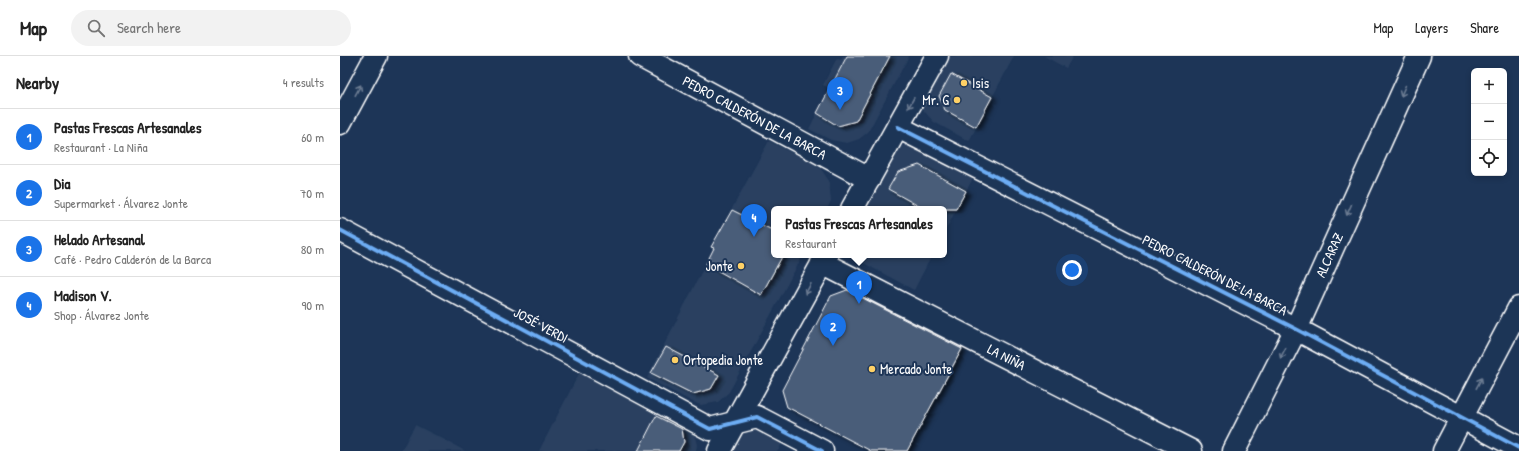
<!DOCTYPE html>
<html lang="en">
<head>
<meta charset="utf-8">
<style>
  body { margin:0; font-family:"Patrick Hand",sans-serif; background:#f2f2f2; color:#222 }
  .controls { position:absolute; right:12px; top:12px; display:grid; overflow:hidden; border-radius:6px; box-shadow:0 2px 6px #0003 }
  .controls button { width:36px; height:36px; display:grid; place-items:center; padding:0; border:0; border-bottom:1px solid #e0e0e0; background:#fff; color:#222; font:20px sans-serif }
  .you { position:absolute; left:732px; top:214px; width:14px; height:14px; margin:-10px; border:3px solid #fff; border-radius:50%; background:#1a73e8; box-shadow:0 0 0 6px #1a73e833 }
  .badge { display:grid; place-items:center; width:26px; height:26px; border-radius:50%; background:#1a73e8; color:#fff; font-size:13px; font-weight:700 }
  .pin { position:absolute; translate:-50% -33px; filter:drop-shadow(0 1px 2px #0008) }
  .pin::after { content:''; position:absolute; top:21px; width:14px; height:12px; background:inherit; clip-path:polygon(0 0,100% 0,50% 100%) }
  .popup { position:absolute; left:431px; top:150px; width:176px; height:52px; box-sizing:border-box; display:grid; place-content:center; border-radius:6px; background:#fff; filter:drop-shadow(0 1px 3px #0005); font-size:13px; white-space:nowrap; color:#767676 }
  .popup b { font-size:15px; color:#222 }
  .popup::after { content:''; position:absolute; left:50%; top:100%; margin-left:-8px; border:8px solid transparent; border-top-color:#fff }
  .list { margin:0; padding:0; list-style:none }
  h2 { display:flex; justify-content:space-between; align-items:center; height:52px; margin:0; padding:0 16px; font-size:17px }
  h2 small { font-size:13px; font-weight:400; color:#767676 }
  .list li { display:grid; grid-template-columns:26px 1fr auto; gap:12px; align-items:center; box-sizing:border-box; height:56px; padding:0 16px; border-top:1px solid #e0e0e0 }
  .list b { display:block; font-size:15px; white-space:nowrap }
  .list p { margin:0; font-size:13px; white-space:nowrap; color:#767676 }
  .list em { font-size:13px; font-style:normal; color:#767676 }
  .icon { flex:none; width:22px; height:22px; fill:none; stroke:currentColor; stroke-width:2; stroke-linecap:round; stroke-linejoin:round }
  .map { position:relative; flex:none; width:1179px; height:395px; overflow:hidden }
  header { display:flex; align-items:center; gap:24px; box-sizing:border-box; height:56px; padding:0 20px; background:#fff; border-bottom:1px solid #e0e0e0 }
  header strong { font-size:19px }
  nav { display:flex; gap:22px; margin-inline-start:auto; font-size:14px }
  .search { width:280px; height:36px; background:#f2f2f2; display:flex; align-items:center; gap:10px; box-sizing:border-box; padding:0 14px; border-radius:22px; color:#767676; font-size:15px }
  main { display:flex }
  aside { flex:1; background:#fff }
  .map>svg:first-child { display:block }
  .built { fill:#2a4161 }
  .building { fill:#4a5d79; stroke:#fff; filter:url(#shadow) }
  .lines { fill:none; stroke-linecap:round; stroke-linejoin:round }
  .minor-casing { stroke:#fff; stroke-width:25 }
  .minor { stroke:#1d3557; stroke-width:22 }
  .cycleway-casing { stroke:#1d3557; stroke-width:6 }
  .cycleway { stroke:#6dadf4; stroke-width:4 }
  .oneway { stroke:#6c7c92 }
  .poi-dot { fill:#ffd166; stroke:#1d3557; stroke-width:1.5 }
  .labels { text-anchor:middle; stroke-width:4; stroke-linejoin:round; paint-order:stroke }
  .poi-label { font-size:14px; fill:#fff; stroke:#1d3557; text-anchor:start }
  .street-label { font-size:14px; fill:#fff; stroke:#1d3557 }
</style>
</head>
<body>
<header>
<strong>Map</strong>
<div class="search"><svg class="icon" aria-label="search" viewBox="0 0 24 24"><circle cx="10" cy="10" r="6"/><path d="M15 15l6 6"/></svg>Search here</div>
<nav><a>Map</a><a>Layers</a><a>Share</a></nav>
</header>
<main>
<aside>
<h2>Nearby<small>4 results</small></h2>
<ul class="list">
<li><span class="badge">1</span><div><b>Pastas Frescas Artesanales</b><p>Restaurant · La Niña</p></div><em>60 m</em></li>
<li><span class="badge">2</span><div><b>Dia</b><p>Supermarket · Álvarez Jonte</p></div><em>70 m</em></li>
<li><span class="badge">3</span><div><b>Helado Artesanal</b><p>Café · Pedro Calderón de la Barca</p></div><em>80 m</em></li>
<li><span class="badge">4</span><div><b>Madison V.</b><p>Shop · Álvarez Jonte</p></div><em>90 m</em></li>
</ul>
</aside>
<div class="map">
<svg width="1179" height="395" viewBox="0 0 1179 395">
  <defs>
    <filter id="shadow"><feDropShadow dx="4.5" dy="2.5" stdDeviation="2" flood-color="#0009"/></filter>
  </defs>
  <rect width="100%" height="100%" fill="#1d3557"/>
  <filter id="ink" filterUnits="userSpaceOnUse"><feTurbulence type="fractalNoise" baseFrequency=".025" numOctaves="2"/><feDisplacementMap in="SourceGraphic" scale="8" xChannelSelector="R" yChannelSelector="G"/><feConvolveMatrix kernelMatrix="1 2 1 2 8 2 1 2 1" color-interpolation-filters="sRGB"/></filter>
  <g filter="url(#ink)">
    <path class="built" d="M503,0H569L528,76L519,83L507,87L491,84L469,73L490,32L483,29L497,2L501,3Z
      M602,0H674L629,85L594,66L584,55L582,49Z
      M704,0H733L726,12Z
      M429,85L475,108L481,113L489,125L491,145L487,153H434V199H463L389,336L378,346L361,349L353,346L307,322L374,192L371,191Z
      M569,88L634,120L604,177V153H519L555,92Z
      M513,199H592L574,234L518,204Z
      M242,312L354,377L357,389L356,395H199Z
      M75,369L103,383L125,395H61Z
      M416,373H426L445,382L438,395H389L398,382L406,376Z"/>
    <path class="building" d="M507,0H550L516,65L498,70L477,57Z
      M611,18L652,41L636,71L605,54L599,40Z
      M579,109L626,135L616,153H584L548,133L558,116Z
      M392,154L434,175V199H443L421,239L366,208L374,192L371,191Z
      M507,234L622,293L567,395H531L447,351L442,334L491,240Z
      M326,291L379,319L371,333L353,338L311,317Z
      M316,360L342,373L344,386L339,395H298Z"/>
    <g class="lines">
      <g class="minor-casing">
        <g id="minor">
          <path id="s1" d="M300,0L529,123"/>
          <path d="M0,67L36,0"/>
          <path d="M558,71L956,273L1179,392"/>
          <path d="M512,153L597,0"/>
          <path d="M0,174L370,373L417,361L482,395"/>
          <path id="s2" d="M482,207L851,395"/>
          <path d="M379,395L487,199"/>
          <path id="s3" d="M894,395L956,273L1079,0"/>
          <path d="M1104,395L1179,252"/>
        </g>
      </g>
      <use href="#minor" class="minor"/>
      <g class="cycleway-casing">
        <path id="cycleway" d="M558,71L956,273L1179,392
          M0,174L370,373L417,361L482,395"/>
      </g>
      <use href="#cycleway" class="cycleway"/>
    </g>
    <defs><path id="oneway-shaft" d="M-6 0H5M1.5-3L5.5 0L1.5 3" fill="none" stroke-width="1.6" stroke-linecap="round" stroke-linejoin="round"/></defs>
    <g class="oneway">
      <use href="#oneway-shaft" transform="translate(18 34) rotate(-62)"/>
      <use href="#oneway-shaft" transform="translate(1063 35) rotate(114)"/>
      <use href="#oneway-shaft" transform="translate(571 47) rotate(119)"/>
      <use href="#oneway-shaft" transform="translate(1009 154) rotate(114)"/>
      <use href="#oneway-shaft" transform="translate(468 233) rotate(119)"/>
      <use href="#oneway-shaft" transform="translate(943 297) rotate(117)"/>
      <use href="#oneway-shaft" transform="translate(1139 327) rotate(-62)"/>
    </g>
  </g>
  <g class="poi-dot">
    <circle cx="624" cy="27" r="4"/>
    <circle cx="617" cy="44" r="4"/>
    <circle cx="401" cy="210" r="4"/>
    <circle cx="335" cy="304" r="4"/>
    <circle cx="532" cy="313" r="4"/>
  </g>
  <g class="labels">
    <g class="poi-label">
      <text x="632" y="32">Isis</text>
      <text x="609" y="49" text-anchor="end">Mr. G</text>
      <text x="393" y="215" text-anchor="end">Jonte</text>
      <text x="343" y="309">Ortopedia Jonte</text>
      <text x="540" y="318">Mercado Jonte</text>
    </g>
    <g class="street-label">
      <text dy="5" stroke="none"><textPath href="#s1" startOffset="130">PEDRO CALDERÓN DE LA BARCA</textPath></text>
      <text dy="5" stroke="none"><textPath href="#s3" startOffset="218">ALCARAZ</textPath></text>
      <text transform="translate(875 219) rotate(27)" y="5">PEDRO CALDERÓN DE LA BARCA</text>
      <text transform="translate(201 269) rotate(28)" y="5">JOSÉ VERDI</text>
      <text dy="5" stroke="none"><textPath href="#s2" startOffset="207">LA NIÑA</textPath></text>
    </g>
  </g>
</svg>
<div class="controls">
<button>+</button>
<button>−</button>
<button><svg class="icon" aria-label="locate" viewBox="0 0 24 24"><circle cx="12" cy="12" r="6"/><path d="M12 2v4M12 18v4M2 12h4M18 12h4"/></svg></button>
</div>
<div class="you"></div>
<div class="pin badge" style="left:519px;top:248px">1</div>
<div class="popup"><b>Pastas Frescas Artesanales</b>Restaurant</div>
<div class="pin badge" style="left:493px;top:290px">2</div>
<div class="pin badge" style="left:500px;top:54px">3</div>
<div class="pin badge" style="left:414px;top:181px">4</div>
</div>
</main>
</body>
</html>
